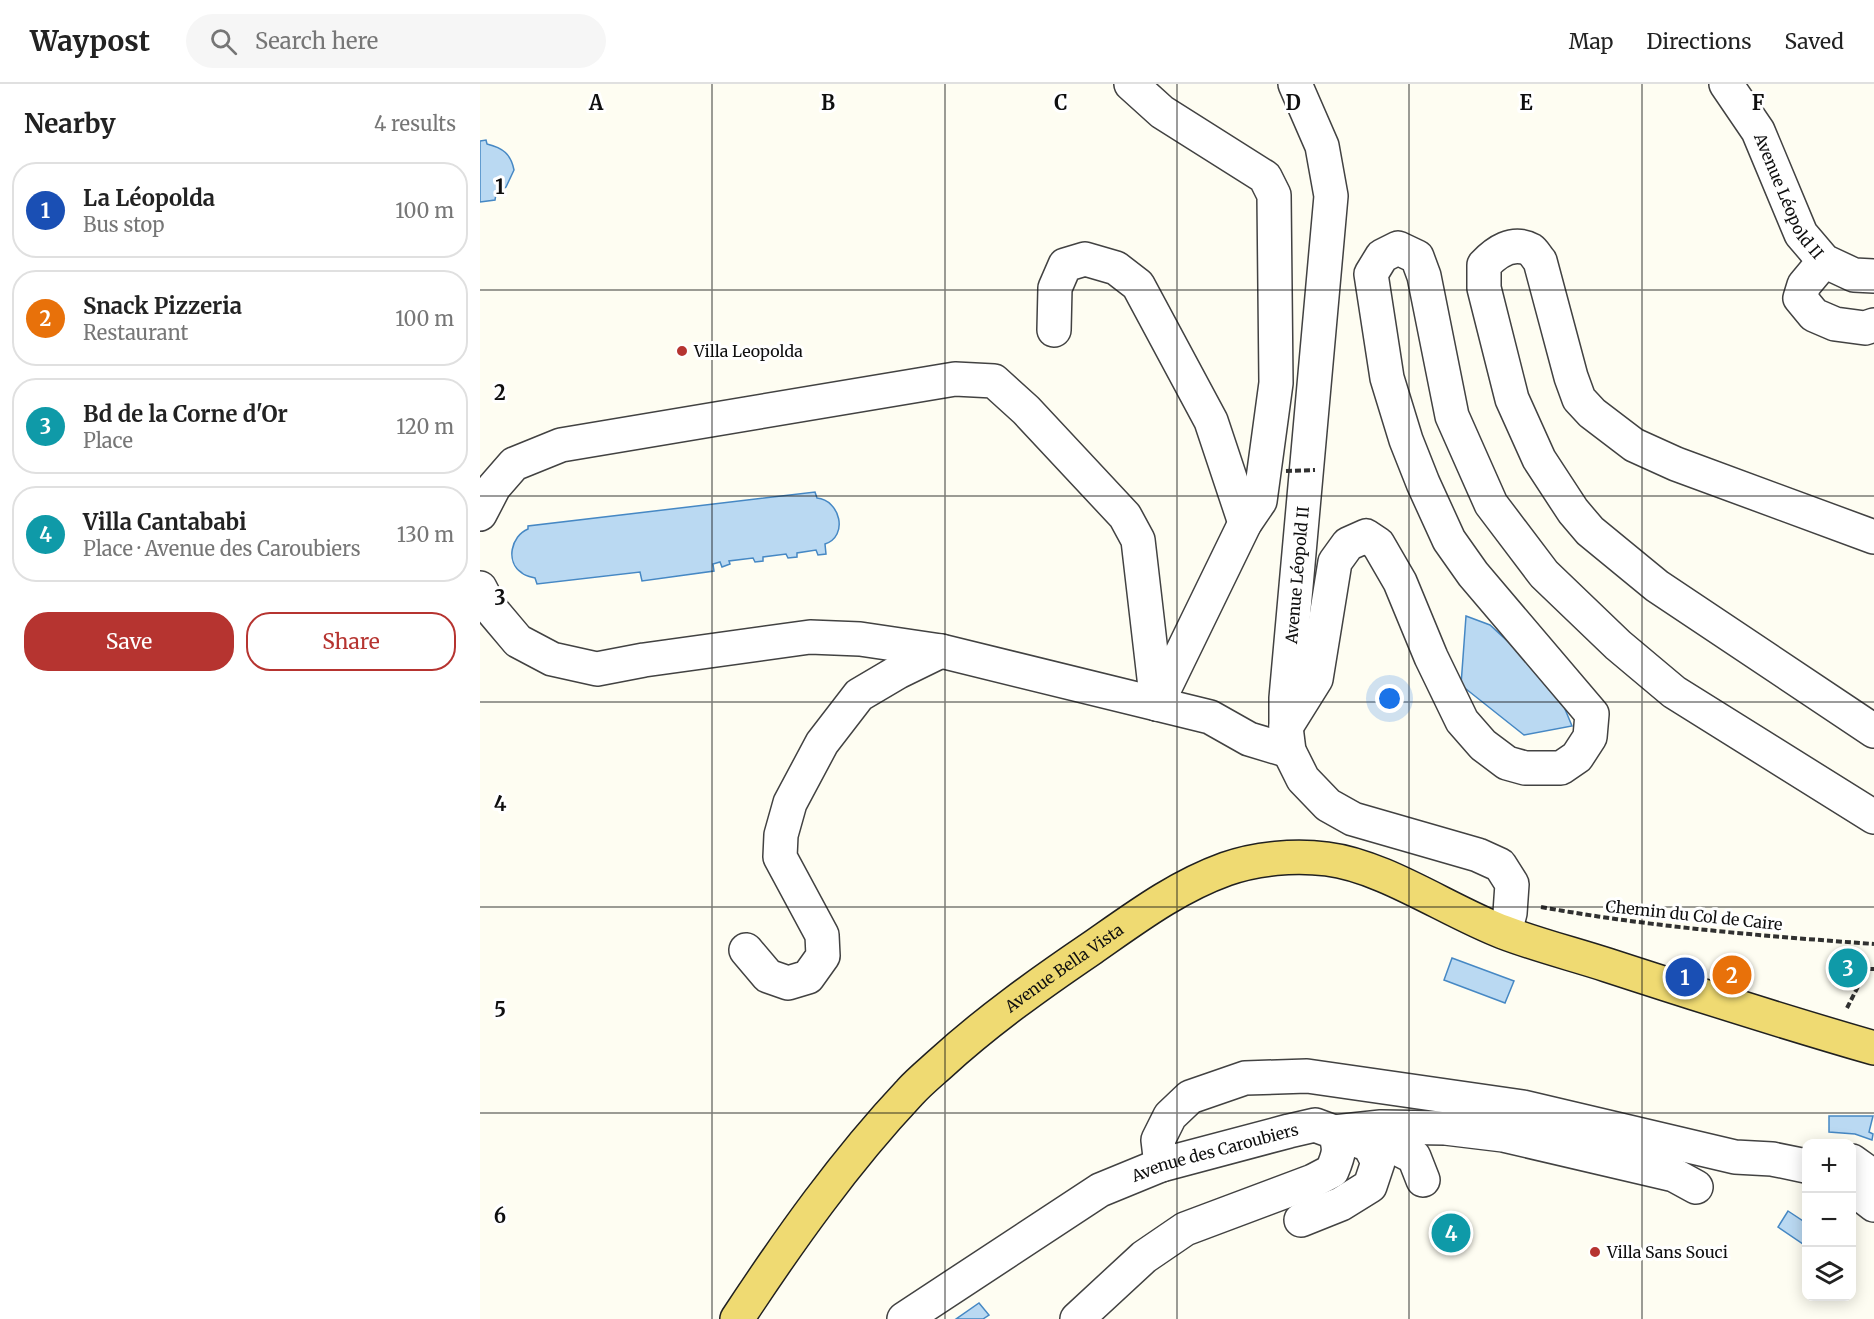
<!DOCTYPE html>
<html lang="en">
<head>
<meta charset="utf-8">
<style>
  body { margin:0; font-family:Merriweather,serif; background:#f6f6f6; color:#222 }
  .controls { position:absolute; right:18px; bottom:18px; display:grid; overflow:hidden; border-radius:12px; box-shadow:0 3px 15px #0003 }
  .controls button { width:54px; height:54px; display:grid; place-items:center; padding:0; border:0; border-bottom:2px solid #e0e0e0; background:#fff; color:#222; font:30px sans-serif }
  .you { position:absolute; left:910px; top:615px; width:21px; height:21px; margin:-15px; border:4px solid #fff; border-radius:50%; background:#1a73e8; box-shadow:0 0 0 9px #1a73e833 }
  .badge { display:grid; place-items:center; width:39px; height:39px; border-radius:50%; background:#b63430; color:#fff; font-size:20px; font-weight:700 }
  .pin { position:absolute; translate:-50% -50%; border:3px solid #fff; box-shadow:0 2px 6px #0006 }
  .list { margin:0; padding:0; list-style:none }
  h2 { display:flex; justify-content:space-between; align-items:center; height:78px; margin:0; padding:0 24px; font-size:26px }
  h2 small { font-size:20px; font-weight:400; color:#767676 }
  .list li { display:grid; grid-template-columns:39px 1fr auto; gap:18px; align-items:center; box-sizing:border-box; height:96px; margin:0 12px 12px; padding:0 12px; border:2px solid #e0e0e0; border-radius:24px }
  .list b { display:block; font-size:22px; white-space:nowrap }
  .list p { margin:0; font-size:20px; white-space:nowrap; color:#767676 }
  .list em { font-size:20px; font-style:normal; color:#767676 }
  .actions { display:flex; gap:12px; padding:18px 24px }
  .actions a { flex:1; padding:14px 0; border:2px solid #b63430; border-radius:24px; text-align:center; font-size:21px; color:#b63430 }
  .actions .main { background:#b63430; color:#fff }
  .icon { flex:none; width:33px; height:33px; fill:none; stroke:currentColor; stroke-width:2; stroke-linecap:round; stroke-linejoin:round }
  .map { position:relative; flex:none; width:1394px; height:1235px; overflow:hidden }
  header { display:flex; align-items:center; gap:36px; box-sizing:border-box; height:84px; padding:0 30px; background:#fff; border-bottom:2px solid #e0e0e0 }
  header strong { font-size:28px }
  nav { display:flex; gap:33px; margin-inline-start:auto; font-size:21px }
  .search { width:420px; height:54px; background:#f6f6f6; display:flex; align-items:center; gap:15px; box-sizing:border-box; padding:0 21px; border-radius:33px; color:#767676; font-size:22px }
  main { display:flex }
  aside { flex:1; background:#fff }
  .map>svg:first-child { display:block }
  .water { fill:#bad9f2; stroke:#4688c4; stroke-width:1.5 }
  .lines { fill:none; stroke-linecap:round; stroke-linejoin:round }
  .minor-casing { stroke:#424242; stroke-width:36 }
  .major-casing { stroke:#202020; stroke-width:36 }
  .path { stroke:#313131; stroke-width:4; stroke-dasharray:6 3; stroke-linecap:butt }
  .minor { stroke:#fff; stroke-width:33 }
  .major { stroke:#efda72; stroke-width:33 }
  .path-bridge { stroke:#313131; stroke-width:4; stroke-dasharray:6 3; stroke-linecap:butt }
  .grid { fill:none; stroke:#0f0f0f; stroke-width:1.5; stroke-opacity:0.55 }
  .poi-dot { fill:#b63430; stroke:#fff; stroke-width:2 }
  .labels { text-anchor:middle; stroke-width:6; stroke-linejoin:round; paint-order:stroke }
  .street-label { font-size:16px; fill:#0f0f0f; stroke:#fff }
  .poi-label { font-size:16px; fill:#0f0f0f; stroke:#fff; text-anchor:start }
  .grid-label { font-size:20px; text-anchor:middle; font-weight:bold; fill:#0f0f0f; stroke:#fff; stroke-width:6; stroke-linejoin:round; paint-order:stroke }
</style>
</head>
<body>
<header>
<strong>Waypost</strong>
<div class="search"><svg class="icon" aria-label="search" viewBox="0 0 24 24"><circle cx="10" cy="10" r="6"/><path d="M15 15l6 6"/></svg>Search here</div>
<nav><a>Map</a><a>Directions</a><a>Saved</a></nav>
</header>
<main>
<aside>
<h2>Nearby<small>4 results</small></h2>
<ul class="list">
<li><span class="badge" style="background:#1a4fb4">1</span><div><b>La Léopolda</b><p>Bus stop</p></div><em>100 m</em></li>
<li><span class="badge" style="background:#e8710a">2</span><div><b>Snack Pizzeria</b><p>Restaurant</p></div><em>100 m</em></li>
<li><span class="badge" style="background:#0f9aa8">3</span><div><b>Bd de la Corne d'Or</b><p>Place</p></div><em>120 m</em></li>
<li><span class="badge" style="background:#0f9aa8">4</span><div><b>Villa Cantababi</b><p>Place · Avenue des Caroubiers</p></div><em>130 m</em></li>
</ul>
<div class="actions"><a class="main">Save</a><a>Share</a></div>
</aside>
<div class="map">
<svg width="1394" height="1235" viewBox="0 0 1394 1235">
  <rect width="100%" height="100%" fill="#fefdf2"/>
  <path class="water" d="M6,56L7,60C23,64 31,70 34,86L26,103L16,110L15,116L0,118V57Z
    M335,408L337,414C360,416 369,452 345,460L346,470L338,471L336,466L317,469V473L308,474L306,470L283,473V477L275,478L273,474L249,477L250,480L242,483L240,478L233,480L234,487L162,497L160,488L57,500L55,494C51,493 45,492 42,489C25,478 31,452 48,445V442Z
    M986,532L1010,541L1075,601L1092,642L1044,651L981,601Z
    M972,874L1034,897L1025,919L964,896Z
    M1349,1032H1393L1389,1048L1393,1050L1392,1056L1375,1050L1349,1048Z
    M1308,1127L1326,1139V1162L1298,1143Z
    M499,1219L509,1231L503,1235H476Z"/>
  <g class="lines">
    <g class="minor-casing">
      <g id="minor">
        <path d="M651,0L682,28L785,93L794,111L796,299L780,417L765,439L677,620"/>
        <path d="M815,0L842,62L851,112L806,614V643L809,667L823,695L848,721L873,735L998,771L1020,781L1032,800L1030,829L1025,848"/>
        <path id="s1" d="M1246,0L1278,47L1321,150L1344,177L1374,191L1394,192"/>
        <path d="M1344,177L1324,201L1320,214L1334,231L1355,240L1385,244L1394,241"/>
        <path d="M574,246L575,204L585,181L605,175L636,184L658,201L731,337L765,439"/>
        <path d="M0,430L14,403L34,380L81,361L475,295L514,297L546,326L645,432L658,456L677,620"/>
        <path d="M1394,453L1196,380L1154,361L1112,329L1099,315L1091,293L1060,177C1057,174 1054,168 1051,166C1033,156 1016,168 1004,181V204L1032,315L1059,375L1093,427L1110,447L1177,502L1394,647"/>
        <path d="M0,504L11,525L38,557L72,575L117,585L164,576L330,553L380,555L461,567L730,633L769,655L809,667"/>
        <path d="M806,643L836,595L855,478L868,460L886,452L898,460L920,498L951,573L982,637L1003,661L1027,679L1045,684H1081L1097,673L1110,653L1112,630L993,490L969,456L943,399L926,356L907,294L891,190L902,172L918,164L937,173L944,192L972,332L1011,420L1064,490L1138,561L1194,608L1394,733"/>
        <path d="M266,866L288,892L308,899L328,893L343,872L342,851L300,773L301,751L310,719L342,659L379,611L418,588L461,567"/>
        <path d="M854,1048L901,1043L965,1044L1023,1051L1194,1091L1216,1103"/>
        <path d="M881,1058L903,1057L934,1073L943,1096"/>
        <path d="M1372,1077L1394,1093"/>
        <path d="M681,1081L678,1056L690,1032L710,1013L765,994L827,992L1043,1023L1255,1073L1292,1075L1326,1082"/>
        <path d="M1372,1104L1394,1121"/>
        <path d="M821,1136L861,1120L890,1102L898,1078L887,1057"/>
        <path id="s2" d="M424,1235L620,1106L681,1081L809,1047L835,1041L854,1048C861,1065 859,1070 852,1087L833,1097L705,1145L664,1173L597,1235"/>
      </g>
    </g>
    <g class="major-casing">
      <g id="major">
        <path id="s3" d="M257,1235C309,1156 365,1077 430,1008C439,998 450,989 460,980C507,937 559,900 612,864C655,834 696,803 746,785C777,774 815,771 847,775C904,782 968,827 1023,848C1057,861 1093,870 1127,881C1216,910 1304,938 1394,964"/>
      </g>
    </g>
    <path class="path" d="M1061,823C1171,843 1283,852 1394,860
      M1367,924L1387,885H1394"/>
    <use href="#minor" class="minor"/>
    <use href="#major" class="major"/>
    <path class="path-bridge" d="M806,387L835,386"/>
  </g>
  <path class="grid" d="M232,0V1235M465,0V1235M697,0V1235M929,0V1235M1162,0V1235M0,206H1394M0,412H1394M0,618H1394M0,823H1394M0,1029H1394"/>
  <g class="poi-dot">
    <circle cx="202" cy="267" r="6"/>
    <circle cx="1115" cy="1168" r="6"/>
  </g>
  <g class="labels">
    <g class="street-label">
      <text dy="6" stroke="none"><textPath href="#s1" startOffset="129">Avenue Léopold II</textPath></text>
      <text transform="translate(817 491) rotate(-85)" y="6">Avenue Léopold II</text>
      <text transform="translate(1214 831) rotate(6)" y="6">Chemin du Col de Caire</text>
      <text dy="6" stroke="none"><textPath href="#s3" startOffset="484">Avenue Bella Vista</textPath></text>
      <text dy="6" stroke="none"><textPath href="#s2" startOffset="356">Avenue des Caroubiers</textPath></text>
    </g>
    <g class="poi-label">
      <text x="214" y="273">Villa Leopolda</text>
      <text x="1127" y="1174">Villa Sans Souci</text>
    </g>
  </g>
  <g class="grid-label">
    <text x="116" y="26">A</text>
    <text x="348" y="26">B</text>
    <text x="581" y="26">C</text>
    <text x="813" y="26">D</text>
    <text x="1046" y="26">E</text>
    <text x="1278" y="26">F</text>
    <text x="20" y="110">1</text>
    <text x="20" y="316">2</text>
    <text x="20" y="521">3</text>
    <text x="20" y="727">4</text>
    <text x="20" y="933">5</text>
    <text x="20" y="1139">6</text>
  </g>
</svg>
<div class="controls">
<button>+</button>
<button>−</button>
<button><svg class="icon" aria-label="layers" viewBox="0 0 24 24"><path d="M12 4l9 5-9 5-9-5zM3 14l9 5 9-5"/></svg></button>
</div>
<div class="you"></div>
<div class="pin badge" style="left:1205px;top:893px;background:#1a4fb4">1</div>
<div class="pin badge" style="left:1252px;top:891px;background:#e8710a">2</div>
<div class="pin badge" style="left:1368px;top:884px;background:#0f9aa8">3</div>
<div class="pin badge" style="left:971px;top:1149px;background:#0f9aa8">4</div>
</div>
</main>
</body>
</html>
